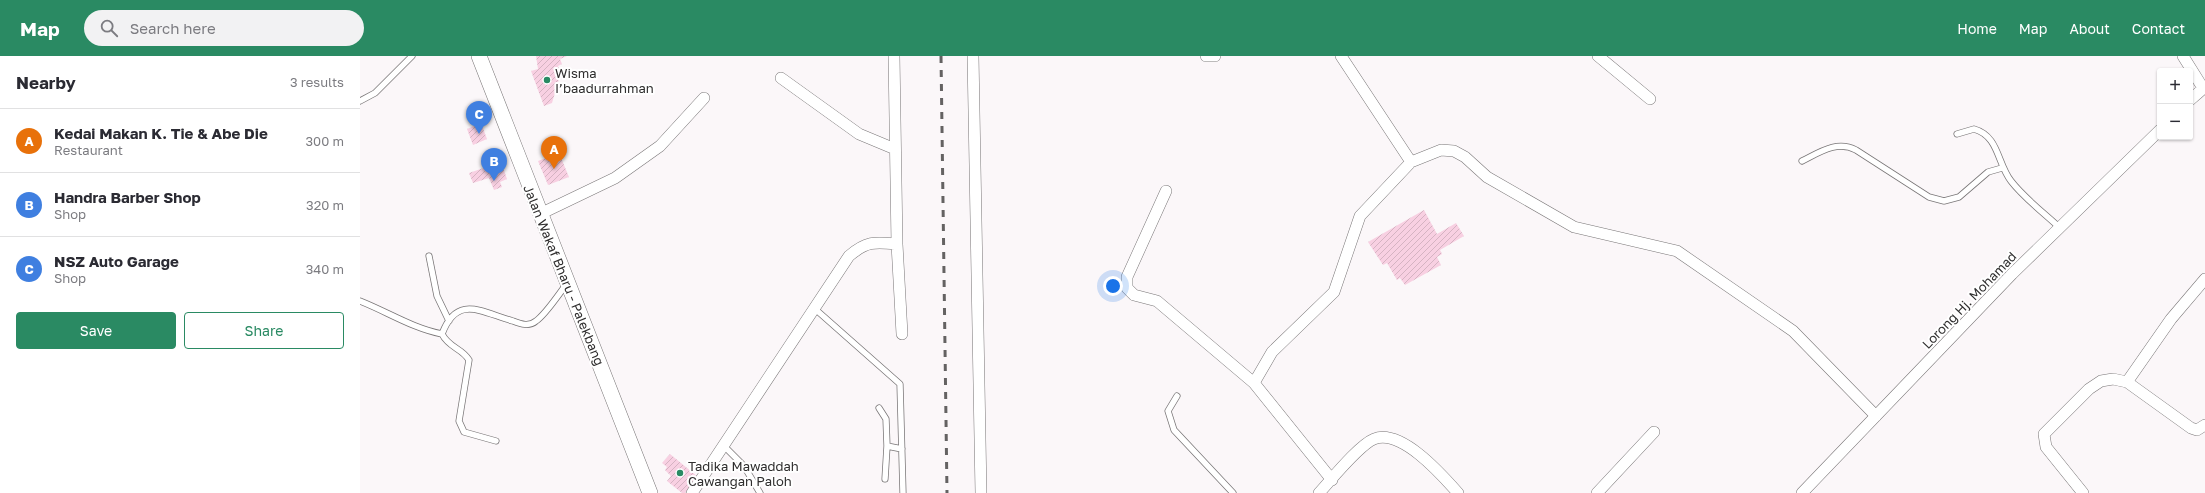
<!DOCTYPE html>
<html lang="en">
<head>
<meta charset="utf-8">
<style>
  body { margin:0; font-family:"Golos Text",sans-serif; background:#f2f2f3; color:#2b2b33 }
  .controls { position:absolute; right:12px; top:12px; display:grid; overflow:hidden; border-radius:4px; box-shadow:0 1px 3px #0004 }
  .controls button { width:36px; height:36px; display:grid; place-items:center; padding:0; border:0; border-bottom:1px solid #e1e1e2; background:#fff; color:#2b2b33; font:20px sans-serif }
  .you { position:absolute; left:753px; top:230px; width:14px; height:14px; margin:-10px; border:3px solid #fff; border-radius:50%; background:#1a73e8; box-shadow:0 0 0 6px #1a73e833 }
  .badge { display:grid; place-items:center; width:26px; height:26px; border-radius:50%; background:#2a8a63; color:#fff; font-size:13px; font-weight:700 }
  .pin { position:absolute; translate:-50% -33px; filter:drop-shadow(0 1px 2px #0008) }
  .pin::after { content:''; position:absolute; top:21px; width:14px; height:12px; background:inherit; clip-path:polygon(0 0,100% 0,50% 100%) }
  .list { margin:0; padding:0; list-style:none }
  h2 { display:flex; justify-content:space-between; align-items:center; height:52px; margin:0; padding:0 16px; font-size:17px }
  h2 small { font-size:13px; font-weight:400; color:#7c7c81 }
  .list li { display:grid; grid-template-columns:26px 1fr auto; gap:12px; align-items:center; box-sizing:border-box; height:64px; padding:0 16px; border-top:1px solid #e1e1e2 }
  .list b { display:block; font-size:15px; white-space:nowrap }
  .list p { margin:0; font-size:13px; white-space:nowrap; color:#7c7c81 }
  .list em { font-size:13px; font-style:normal; color:#7c7c81 }
  .actions { display:flex; gap:8px; padding:12px 16px }
  .actions a { flex:1; padding:9px 0; border:1px solid #2a8a63; border-radius:4px; text-align:center; font-size:14px; color:#2a8a63 }
  .actions .main { background:#2a8a63; color:#fff }
  .icon { flex:none; width:22px; height:22px; fill:none; stroke:currentColor; stroke-width:2; stroke-linecap:round; stroke-linejoin:round }
  .map { position:relative; flex:none; width:1845px; height:437px; overflow:hidden }
  header { display:flex; align-items:center; gap:24px; box-sizing:border-box; height:56px; padding:0 20px; background:#2a8a63; color:#fff }
  header strong { font-size:19px }
  nav { display:flex; gap:22px; margin-inline-start:auto; font-size:14px }
  .search { width:280px; height:36px; background:#f2f2f3; display:flex; align-items:center; gap:10px; box-sizing:border-box; padding:0 14px; border-radius:22px; color:#7c7c81; font-size:15px }
  main { display:flex }
  aside { flex:1; background:#fff }
  .map>svg:first-child { display:block }
  .building { fill:url(#building-hatch) }
  .lines { fill:none; stroke-linecap:round; stroke-linejoin:round }
  .service-casing { stroke:#797677; stroke-width:7 }
  .minor-casing { stroke:#797677; stroke-width:12 }
  .secondary-casing { stroke:#797677; stroke-width:16 }
  .service { stroke:#fff; stroke-width:5.5 }
  .minor { stroke:#fff; stroke-width:11 }
  .secondary { stroke:#fff; stroke-width:15 }
  .rail { stroke:#646262; stroke-width:3; stroke-dasharray:7 7; stroke-linecap:butt }
  .poi-dot { fill:#2a8a63; stroke:#fff; stroke-width:1.5 }
  .labels { text-anchor:middle; stroke-width:4; stroke-linejoin:round; paint-order:stroke }
  .poi-label { font-size:13px; fill:#2f2e2e; stroke:#fff; text-anchor:start }
  .street-label { font-size:13px; fill:#2f2e2e; stroke:#fff }
</style>
</head>
<body>
<header>
<strong>Map</strong>
<div class="search"><svg class="icon" aria-label="search" viewBox="0 0 24 24"><circle cx="10" cy="10" r="6"/><path d="M15 15l6 6"/></svg>Search here</div>
<nav><a>Home</a><a>Map</a><a>About</a><a>Contact</a></nav>
</header>
<main>
<aside>
<h2>Nearby<small>3 results</small></h2>
<ul class="list">
<li><span class="badge" style="background:#e8710a">A</span><div><b>Kedai Makan K. Tie &amp; Abe Die</b><p>Restaurant</p></div><em>300 m</em></li>
<li><span class="badge" style="background:#3f7fe0">B</span><div><b>Handra Barber Shop</b><p>Shop</p></div><em>320 m</em></li>
<li><span class="badge" style="background:#3f7fe0">C</span><div><b>NSZ Auto Garage</b><p>Shop</p></div><em>340 m</em></li>
</ul>
<div class="actions"><a class="main">Save</a><a>Share</a></div>
</aside>
<div class="map">
<svg width="1845" height="437" viewBox="0 0 1845 437">
  <defs>
    <pattern id="building-hatch" width="6" height="6" patternUnits="userSpaceOnUse"><rect width="6" height="6" fill="#f8d0e2"/><path d="M-1 1l2-2M0 6l6-6M5 7l2-2" fill="none" stroke="#d5b3c2"/></pattern>
  </defs>
  <rect width="100%" height="100%" fill="#fbf7f9"/>
  <path class="building" d="M176,0H207L200,3L202,8L198,10L202,22L199,23L192,47L184,50L171,15L178,13Z
    M121,67L127,83L113,89L107,73Z
    M199,97L209,121L188,129L178,105Z
    M141,106L147,123L140,126L142,131L134,134L129,122L113,127L109,117Z
    M1064,154L1077,178L1096,167L1104,180L1080,194L1082,198L1077,201L1081,209L1045,229L1040,222L1037,224L1027,207L1023,209L1008,186Z
    M310,398L338,421L325,437H322L307,425L311,420L305,414L307,411L302,407Z"/>
  <g class="lines">
    <g class="service-casing">
      <path id="service" d="M0,45L15,37L52,0
        M1597,78L1614,73C1639,80 1637,107 1651,125C1664,142 1684,157 1700,172
        M1442,105C1460,96 1477,84 1496,94L1569,141L1584,145L1599,141L1628,116L1642,112
        M69,200L77,240L89,265
        M0,245C28,256 52,272 82,278
        M454,252L540,328L543,437
        M817,340L808,355L814,374L873,437
        M519,352L526,363L527,390L542,393
        M136,385L104,376L99,365L109,304C102,292 89,292 82,278C97,238 121,256 153,265C161,268 169,271 176,265C186,258 198,239 206,229
        M363,389L384,410L400,437
        M525,423L527,390"/>
    </g>
    <g class="minor-casing">
      <path id="minor" d="M613,0L621,437
        M846,0H855
        M1238,0L1290,43
        M1823,0L1843,32
        M421,22L499,78L535,93
        M1830,44L1845,31
        M1051,106L1081,94L1094,95L1105,101L1127,121L1214,171L1317,195L1433,275L1516,360
        M806,135L767,221V232L774,239L797,245L894,327L972,424
        M180,158L255,122L300,90L344,42
        M537,188L542,278
        M1767,326L1811,263L1845,223
        M894,327L912,296L974,236L1000,160L1051,106L981,0
        M332,437L489,200C507,185 514,186 537,188L534,0
        M959,437C971,424 999,389 1014,383C1041,372 1082,419 1098,437
        M1237,437L1294,376
        M1442,437L1652,218L1800,74
        M1723,437L1686,391L1684,378L1729,333L1741,325L1753,323L1767,326L1831,372L1837,374L1845,369"/>
    </g>
    <g class="secondary-casing">
      <path id="secondary" d="M119,0L290,437"/>
    </g>
    <use href="#service" class="service"/>
    <use href="#minor" class="minor"/>
    <use href="#secondary" class="secondary"/>
    <path class="rail" d="M581,0L587,437"/>
  </g>
  <g class="poi-dot">
    <circle cx="187" cy="24" r="4"/>
    <circle cx="320" cy="417" r="4"/>
  </g>
  <g class="labels">
    <g class="poi-label">
      <text x="195" y="22">Wisma<tspan x="195" dy="15">I’baadurrahman</tspan></text>
      <text x="328" y="415">Tadika Mawaddah<tspan x="328" dy="15">Cawangan Paloh</tspan></text>
    </g>
    <g class="street-label">
      <text transform="translate(204 219) rotate(68)" y="5">Jalan Wakaf Bharu - Palekbang</text>
      <text transform="translate(1609 244) rotate(-46)" y="5">Lorong Hj. Mohamad</text>
    </g>
  </g>
</svg>
<div class="controls">
<button>+</button>
<button>−</button>
</div>
<div class="you"></div>
<div class="pin badge" style="left:194px;top:113px;background:#e8710a">A</div>
<div class="pin badge" style="left:134px;top:125px;background:#3f7fe0">B</div>
<div class="pin badge" style="left:119px;top:78px;background:#3f7fe0">C</div>
</div>
</main>
</body>
</html>
